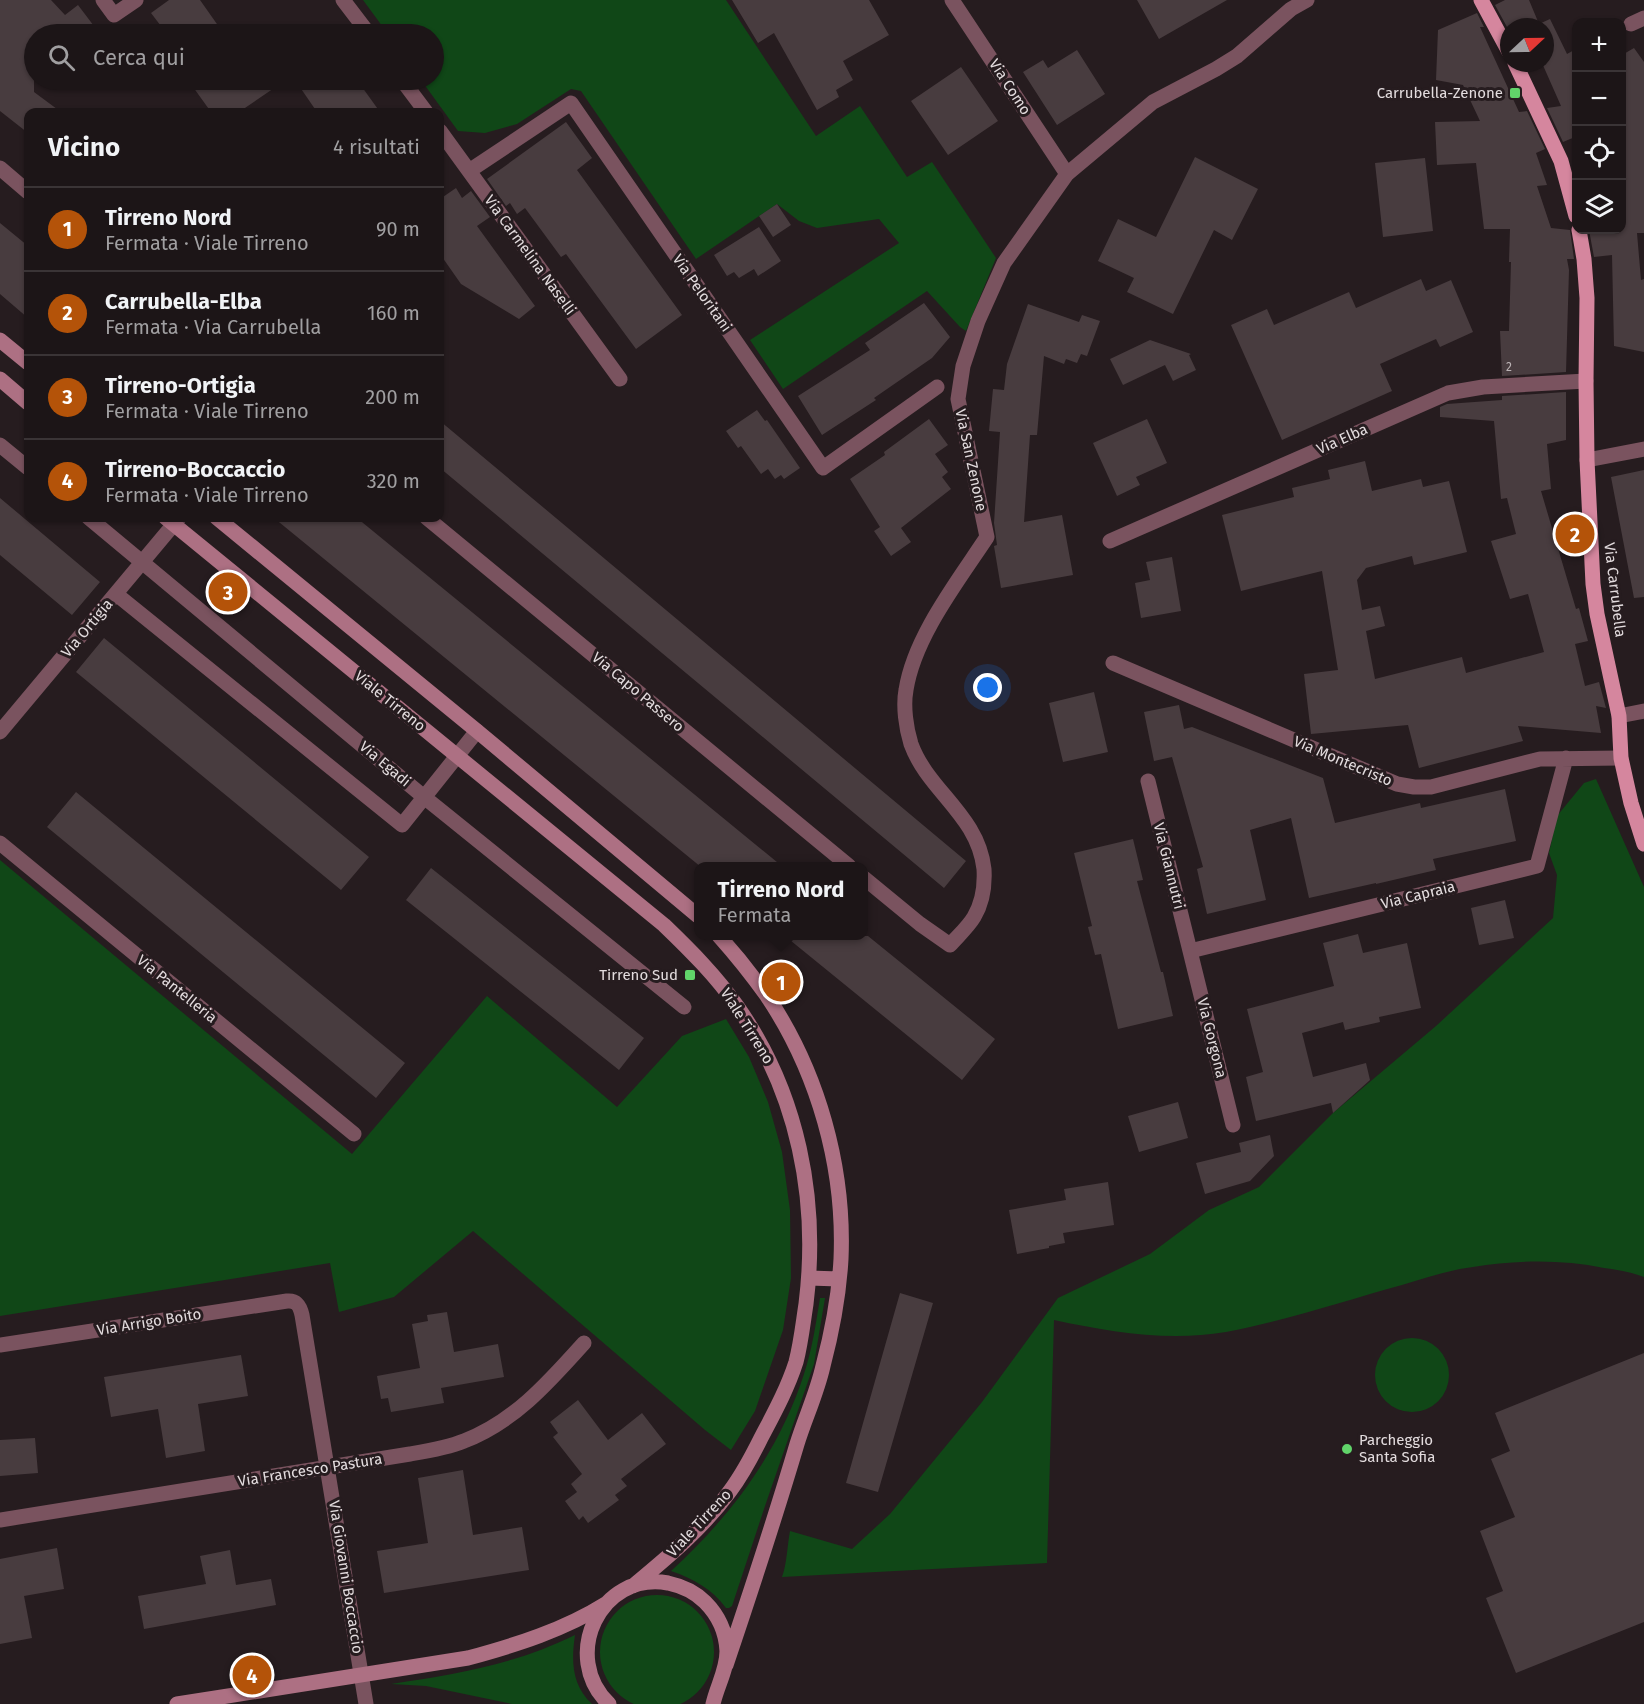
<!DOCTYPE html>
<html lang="it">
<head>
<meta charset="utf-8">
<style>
  body { margin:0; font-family:"Fira Sans",sans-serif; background:#292224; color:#f1f3f6 }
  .controls { position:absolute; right:18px; top:18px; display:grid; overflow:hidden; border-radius:12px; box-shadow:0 2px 4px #0004 }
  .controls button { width:54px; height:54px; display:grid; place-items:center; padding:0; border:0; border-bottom:2px solid #3a3436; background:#1c1517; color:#f1f3f6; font:30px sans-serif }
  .compass { position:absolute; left:1500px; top:18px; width:54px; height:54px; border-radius:50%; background:#1c1517; box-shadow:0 2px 4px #0004; rotate:68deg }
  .you { position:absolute; left:988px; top:688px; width:21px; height:21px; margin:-15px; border:4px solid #fff; border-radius:50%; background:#1a73e8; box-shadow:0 0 0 9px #1a73e833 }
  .badge { display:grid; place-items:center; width:39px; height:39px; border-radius:50%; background:#b45309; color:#fff; font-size:20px; font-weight:700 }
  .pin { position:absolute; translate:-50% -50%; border:3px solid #fff; box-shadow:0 2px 6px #0006 }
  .popup { position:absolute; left:694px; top:862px; width:174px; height:78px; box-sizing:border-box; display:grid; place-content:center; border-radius:12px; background:#1c1517; filter:drop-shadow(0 2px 4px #0005); font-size:20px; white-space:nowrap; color:#a09fa1 }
  .popup b { font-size:22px; color:#f1f3f6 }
  .popup::after { content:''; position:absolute; left:50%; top:100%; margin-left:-12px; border:12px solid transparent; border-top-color:#1c1517 }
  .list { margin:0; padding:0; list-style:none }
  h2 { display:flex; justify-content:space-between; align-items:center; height:78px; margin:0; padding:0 24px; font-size:26px }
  h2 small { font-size:20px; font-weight:400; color:#a09fa1 }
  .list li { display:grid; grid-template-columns:39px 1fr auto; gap:18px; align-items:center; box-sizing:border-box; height:84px; padding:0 24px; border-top:2px solid #3a3436 }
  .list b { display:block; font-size:22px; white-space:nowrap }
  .list p { margin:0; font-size:20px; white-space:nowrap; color:#a09fa1 }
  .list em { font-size:20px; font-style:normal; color:#a09fa1 }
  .icon { flex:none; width:33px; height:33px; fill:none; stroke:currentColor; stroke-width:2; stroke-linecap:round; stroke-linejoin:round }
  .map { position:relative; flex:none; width:1644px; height:1704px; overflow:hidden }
  .search { position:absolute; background:#1c1517; box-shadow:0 2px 4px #0004; left:24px; top:24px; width:420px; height:66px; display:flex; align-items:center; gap:15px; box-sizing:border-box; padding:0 21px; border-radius:33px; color:#a09fa1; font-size:22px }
  .panel { position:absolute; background:#1c1517; box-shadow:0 2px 4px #0004; left:24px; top:108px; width:420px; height:414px; border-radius:12px }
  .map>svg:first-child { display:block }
  .green { fill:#104717 }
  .building { fill:#483c3f }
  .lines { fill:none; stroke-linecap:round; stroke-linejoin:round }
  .street { stroke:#7a535f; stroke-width:15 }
  .secondary { stroke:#ad7083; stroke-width:15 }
  .primary { stroke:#d5869e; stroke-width:15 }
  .poi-dot { fill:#61d46a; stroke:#261c1f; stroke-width:2 }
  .labels { text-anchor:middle; stroke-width:6; stroke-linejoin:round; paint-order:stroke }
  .number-label { font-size:12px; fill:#bcb4b6 }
  .street-label { font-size:15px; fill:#e3dcde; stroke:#261c1f }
  .poi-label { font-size:15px; fill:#e3dcde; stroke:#261c1f; text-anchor:end }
</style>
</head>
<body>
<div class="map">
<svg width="1644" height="1704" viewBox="0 0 1644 1704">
  <rect width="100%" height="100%" fill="#261c1f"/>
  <path class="green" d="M363,0H726L816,136L860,106L907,177L932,162L996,258L966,331L960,327L927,291L783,389L750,340L899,243L879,219L817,228L799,221L777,204L696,259L581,91L571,89L517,124L485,133L458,131L421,80H434V34H388Z
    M1596,779L1644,887V1277C1631,1272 1618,1270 1604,1268C1561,1259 1516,1260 1473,1267C1449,1270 1425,1278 1402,1285C1344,1301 1285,1321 1226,1332C1168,1342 1110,1332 1054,1320L1047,1563L782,1577C787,1563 787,1547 790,1531L852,1549L890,1514L982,1402L1058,1298L1150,1254L1209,1210L1259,1187L1333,1113L1436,1026L1553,918L1557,875L1549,853L1557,816L1584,783Z
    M0,860L352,1154L487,996L617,1107L682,1036L726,1019L749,1057L768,1102L782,1152L790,1210L791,1278L783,1330L755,1411L731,1450L705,1430L473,1231L394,1297L339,1312L330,1263L0,1316Z
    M820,1298H825L814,1364L765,1506L732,1606L729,1608H726C712,1589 694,1579 671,1571C731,1516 779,1452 804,1374C812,1350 816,1323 820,1298Z
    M1375 1375a37 37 0 1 1 74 0a37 37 0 1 1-74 0Z
    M600 1652a57 57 0 1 1 114 0a57 57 0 1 1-114 0Z
    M575,1635C571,1662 572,1685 592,1704H512L426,1686L391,1684C457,1674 514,1665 575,1635Z"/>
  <path class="building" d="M0,0H51L65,15L78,5L100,34H34V92L61,112H28V133L0,111Z
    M169,0H200L224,34H167L151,13Z
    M732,0H869L889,35L843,61L853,80L836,90L839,97L817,110L774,33L758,43Z
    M1137,0H1227L1159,39Z
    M1505,0H1529L1539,24L1550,19L1567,54L1576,49V141L1575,137L1563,142L1547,108L1561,106L1542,63H1545V27H1507L1495,5Z
    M1477,13L1484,27H1480L1519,112L1527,111L1545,149L1536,153L1547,185L1537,186L1551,228L1570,230L1574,259H1567L1569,270L1566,372L1502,376L1500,331H1509L1511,262H1509L1510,229H1484L1476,163L1437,165L1435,122L1480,121L1463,85L1436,80L1438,30Z
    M1634,48L1644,62V233H1637L1641,280L1644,279V352L1614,346L1612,255L1594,257L1589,230H1622V55Z
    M1077,50L1105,94L1057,125L1023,72L1043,60L1048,68Z
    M961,67L998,121L948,155L911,101Z
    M204,80H286L239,112H211L193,87Z
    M295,80H357L380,112H317Z
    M566,122L592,158L577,170L682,315L636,349L566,254L561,257L525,208L517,214L510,203L506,206L487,179Z
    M1195,157L1258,189L1232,240L1214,230L1173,314L1127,292L1134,278L1098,261L1118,219L1156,237Z
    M1425,158L1433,231L1383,237L1375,163Z
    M456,188L462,198L471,191L490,217L477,226L535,306L519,319L461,284L440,254V199Z
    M777,204L791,225L773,237L759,216Z
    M0,223L28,246V318L0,294Z
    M759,227L781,261L758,276L754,269L739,278L734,272L727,276L714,255Z
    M1421,279L1426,291L1451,280L1473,332L1440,347L1436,339L1380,364L1392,391L1282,440L1231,325L1267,309L1274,325L1349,292L1356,308Z
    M924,303L950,337L932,358L874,398L876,400L822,435L798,396L870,350L865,343Z
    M1028,304L1079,322L1082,315L1100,321L1087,356L1081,354L1077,363L1066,359L1064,364L1044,356L1037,435H1030L1024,522L1062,515L1073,575L1001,588L994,546L997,545L994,523L1000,432L989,431L993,389L1004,390L1007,364Z
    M1150,340L1191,354L1189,355L1196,370L1173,381L1165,365L1123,385L1110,359Z
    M1566,392V440L1547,444L1551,489L1541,491L1576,609L1579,608L1588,641L1575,644L1585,686L1599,682L1606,708L1596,706L1601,733L1518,726L1523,741L1419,768L1408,725L1311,734L1304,674L1338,670L1322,571L1241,591L1222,515L1294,497L1292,488L1330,479L1328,470L1365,461L1372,491L1421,479L1423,487L1449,481L1467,552L1414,565L1412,556L1366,568L1357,580L1362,610L1380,606L1385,626L1366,631L1375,679L1462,657L1466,673L1544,652L1528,594L1510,599L1491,541L1516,534L1507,498L1501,499L1494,421L1440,417V407L1447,404L1502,400V396Z
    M757,410L765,421L767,420L800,468L784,479L781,475L775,479L768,469L761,474L741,446L738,448L726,431Z
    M929,419L948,445L935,454L948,472L942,477L951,489L901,528L911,542L891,556L874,531L880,527L850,479L885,455L884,452Z
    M1147,419L1167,463L1136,477L1140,485L1117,496L1093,443Z
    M440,421L966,861L944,888L440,468Z
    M1644,470V597L1634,598L1611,477Z
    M0,498L100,582L72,615L0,555Z
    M274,518H357L783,867H701Z
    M1172,557L1181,611L1141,618L1135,583L1150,580L1146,562Z
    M104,638L369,857L341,890L76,672Z
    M1094,692L1108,752L1063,762L1049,703Z
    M1179,705L1184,729L1192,727L1323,778L1335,823L1420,803L1421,808L1505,789L1516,841L1433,859L1436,870L1376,884V883L1309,898L1291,818L1250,830L1266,900L1207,914L1197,869L1203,867L1172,757L1154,761L1144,712Z
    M76,792L405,1063L376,1098L47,827Z
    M1133,839L1143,880L1137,881L1161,972H1163L1173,1016L1118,1029L1101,954L1095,955L1088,927L1092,926L1074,853Z
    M431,868L644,1038L619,1070L406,900Z
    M1505,900L1514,938L1479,945L1471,908Z
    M1358,934L1363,953L1407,943L1421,1008L1379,1017L1380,1022L1345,1030L1343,1022L1302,1033L1313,1077L1366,1063L1370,1080L1333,1113L1331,1103L1256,1121L1246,1077L1263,1072L1247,1009L1334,986L1323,943Z
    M785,936H868L995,1039L962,1080Z
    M1178,1102L1188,1138L1139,1152L1128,1116Z
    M1270,1135L1274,1156L1250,1181L1205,1194L1196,1163L1241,1152L1239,1143Z
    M1108,1182L1114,1225L1063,1233L1065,1243L1049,1246V1248L1017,1254L1009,1210L1066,1200L1064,1189Z
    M900,1293L933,1303L878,1492L846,1483Z
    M447,1312L454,1352L498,1344L504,1377L441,1388L444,1403L391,1412L388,1398L381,1399L377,1376L420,1368L412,1324L428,1321L427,1315Z
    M1644,1353V1622L1516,1673L1486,1598L1503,1591L1480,1531L1515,1517L1491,1459L1510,1451L1495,1413Z
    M241,1355L248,1396L198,1404L205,1451L166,1458L158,1409L111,1417L104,1377Z
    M578,1400L608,1440L642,1413L666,1444L621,1479L627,1486L615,1495L619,1500L588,1523L583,1516L579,1520L565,1501L577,1492L571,1484L582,1474L553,1437L558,1433L550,1422Z
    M35,1438L38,1473L0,1476V1440Z
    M463,1470L473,1535L522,1527L529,1570L384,1593L377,1551L428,1543L418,1478Z
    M57,1548L64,1589L24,1596L32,1638L0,1644V1559Z
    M230,1550L236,1585L271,1579L276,1605L144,1629L138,1596L206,1584L200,1556Z"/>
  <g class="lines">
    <path class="street" d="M103,0L114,15L136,0
      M343,0L369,34
      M952,0L1067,174
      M1631,24L1644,18
      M402,80L426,112
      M440,131L620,379
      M0,168L28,192
      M469,171L571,103L823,468L937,387
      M0,445L28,468
      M1587,460L1644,449
      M89,518L424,797L684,1007
      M427,518L849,866
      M1110,541L1448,393L1483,387L1586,381
      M116,594L402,825L477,731
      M1113,663L1397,784L1414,787H1431L1540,759L1621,758
      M1619,716L1644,711
      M0,732L179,518
      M1148,781L1233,1125
      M0,843L354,1134
      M864,878L920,924L950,945C958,936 968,927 974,917C983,902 985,886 984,869C978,815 928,791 911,744C906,728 903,706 906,690C914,637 958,581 987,537L958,399L963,366L978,321L1004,263L1067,174L1153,102L1216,69L1237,56L1291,9L1307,0
      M1190,951L1537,866L1566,758
      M0,1345L287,1301C297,1300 300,1306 302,1315L366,1704
      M0,1520L410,1454C428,1451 447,1448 464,1441C514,1422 549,1382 584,1343"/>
    <path class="secondary" d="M0,340L28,363
      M0,379L28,403
      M166,518L664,925C691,951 716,976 737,1006C798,1093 819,1199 806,1304C803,1323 801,1343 796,1362C787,1390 773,1415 760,1440C751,1458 742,1475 730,1491C703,1528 668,1557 633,1586
      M217,518L477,731L698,916
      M719,936C736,955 752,975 767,996C818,1072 845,1167 841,1259C839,1295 832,1332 823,1366C817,1393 805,1418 797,1444C775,1518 751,1591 726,1665
      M809,1278L839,1279
      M177,1704L468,1658C516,1645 564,1630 607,1603
      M609,1704C560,1657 600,1571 668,1583C682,1586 695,1592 705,1602C718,1615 726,1632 727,1651C727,1670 717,1686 713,1704"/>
    <path class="primary" d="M1481,0L1509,52
      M1515,63L1561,161L1576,216
      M1579,230L1584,259L1587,298L1586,381L1587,460L1593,584L1597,614L1619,716L1621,758L1631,803L1644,844"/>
  </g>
  <g class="poi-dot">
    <rect x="1509" y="87" width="12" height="12" rx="3"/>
    <rect x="684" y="969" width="12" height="12" rx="3"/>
    <circle cx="1347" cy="1449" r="6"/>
  </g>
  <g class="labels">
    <g class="number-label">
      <text x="1509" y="371">2</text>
    </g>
    <g class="street-label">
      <text transform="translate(1010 87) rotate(57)" y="5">Via Como</text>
      <text transform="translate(530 255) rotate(54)" y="5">Via Carmelina Naselli</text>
      <text transform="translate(702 293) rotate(55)" y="5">Via Peloritani</text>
      <text transform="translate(1342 439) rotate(-24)" y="5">Via Elba</text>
      <text transform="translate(971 460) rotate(78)" y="5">Via San Zenone</text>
      <text transform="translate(1615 590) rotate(83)" y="5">Via Carrubella</text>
      <text transform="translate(87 628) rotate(-50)" y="5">Via Ortigia</text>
      <text transform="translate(638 692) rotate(40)" y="5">Via Capo Passero</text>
      <text transform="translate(390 701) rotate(39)" y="5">Viale Tirreno</text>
      <text transform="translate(1343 761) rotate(23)" y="5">Via Montecristo</text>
      <text transform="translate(385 764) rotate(40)" y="5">Via Egadi</text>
      <text transform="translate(1169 866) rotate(76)" y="5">Via Giannutri</text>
      <text transform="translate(1418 895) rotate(-14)" y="5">Via Capraia</text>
      <text transform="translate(177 989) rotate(39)" y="5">Via Pantelleria</text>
      <text transform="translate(747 1026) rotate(58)" y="5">Viale Tirreno</text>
      <text transform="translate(1212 1038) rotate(76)" y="5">Via Gorgona</text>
      <text transform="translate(149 1322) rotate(-9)" y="5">Via Arrigo Boito</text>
      <text transform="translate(310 1470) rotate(-9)" y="5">Via Francesco Pastura</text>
      <text transform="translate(699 1523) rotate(-47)" y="5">Viale Tirreno</text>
      <text transform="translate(346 1577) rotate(81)" y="5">Via Giovanni Boccaccio</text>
    </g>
    <g class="poi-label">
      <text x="1503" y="98">Carrubella-Zenone</text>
      <text x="678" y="980">Tirreno Sud</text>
      <text x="1359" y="1445" text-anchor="start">Parcheggio<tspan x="1359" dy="17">Santa Sofia</tspan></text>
    </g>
  </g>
</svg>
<div class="controls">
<button>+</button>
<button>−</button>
<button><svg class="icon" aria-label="locate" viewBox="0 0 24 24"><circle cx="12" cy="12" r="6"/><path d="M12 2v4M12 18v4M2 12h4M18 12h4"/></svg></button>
<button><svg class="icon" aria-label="layers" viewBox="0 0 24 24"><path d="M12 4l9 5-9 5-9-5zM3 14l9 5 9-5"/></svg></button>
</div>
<svg class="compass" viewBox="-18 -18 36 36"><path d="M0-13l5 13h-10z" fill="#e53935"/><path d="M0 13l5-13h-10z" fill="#a09fa1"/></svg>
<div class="you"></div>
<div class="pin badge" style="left:781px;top:982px">1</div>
<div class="popup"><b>Tirreno Nord</b>Fermata</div>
<div class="pin badge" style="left:1575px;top:534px">2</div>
<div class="pin badge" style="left:228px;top:592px">3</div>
<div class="pin badge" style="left:252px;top:1675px">4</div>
<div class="search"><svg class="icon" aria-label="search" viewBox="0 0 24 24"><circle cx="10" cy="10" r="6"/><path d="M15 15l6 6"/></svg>Cerca qui</div>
<section class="panel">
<h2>Vicino<small>4 risultati</small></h2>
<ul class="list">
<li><span class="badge">1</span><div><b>Tirreno Nord</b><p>Fermata · Viale Tirreno</p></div><em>90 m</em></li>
<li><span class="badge">2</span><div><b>Carrubella-Elba</b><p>Fermata · Via Carrubella</p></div><em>160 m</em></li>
<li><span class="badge">3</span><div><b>Tirreno-Ortigia</b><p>Fermata · Viale Tirreno</p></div><em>200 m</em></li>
<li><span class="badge">4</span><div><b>Tirreno-Boccaccio</b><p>Fermata · Viale Tirreno</p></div><em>320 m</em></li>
</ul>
</section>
</div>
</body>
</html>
